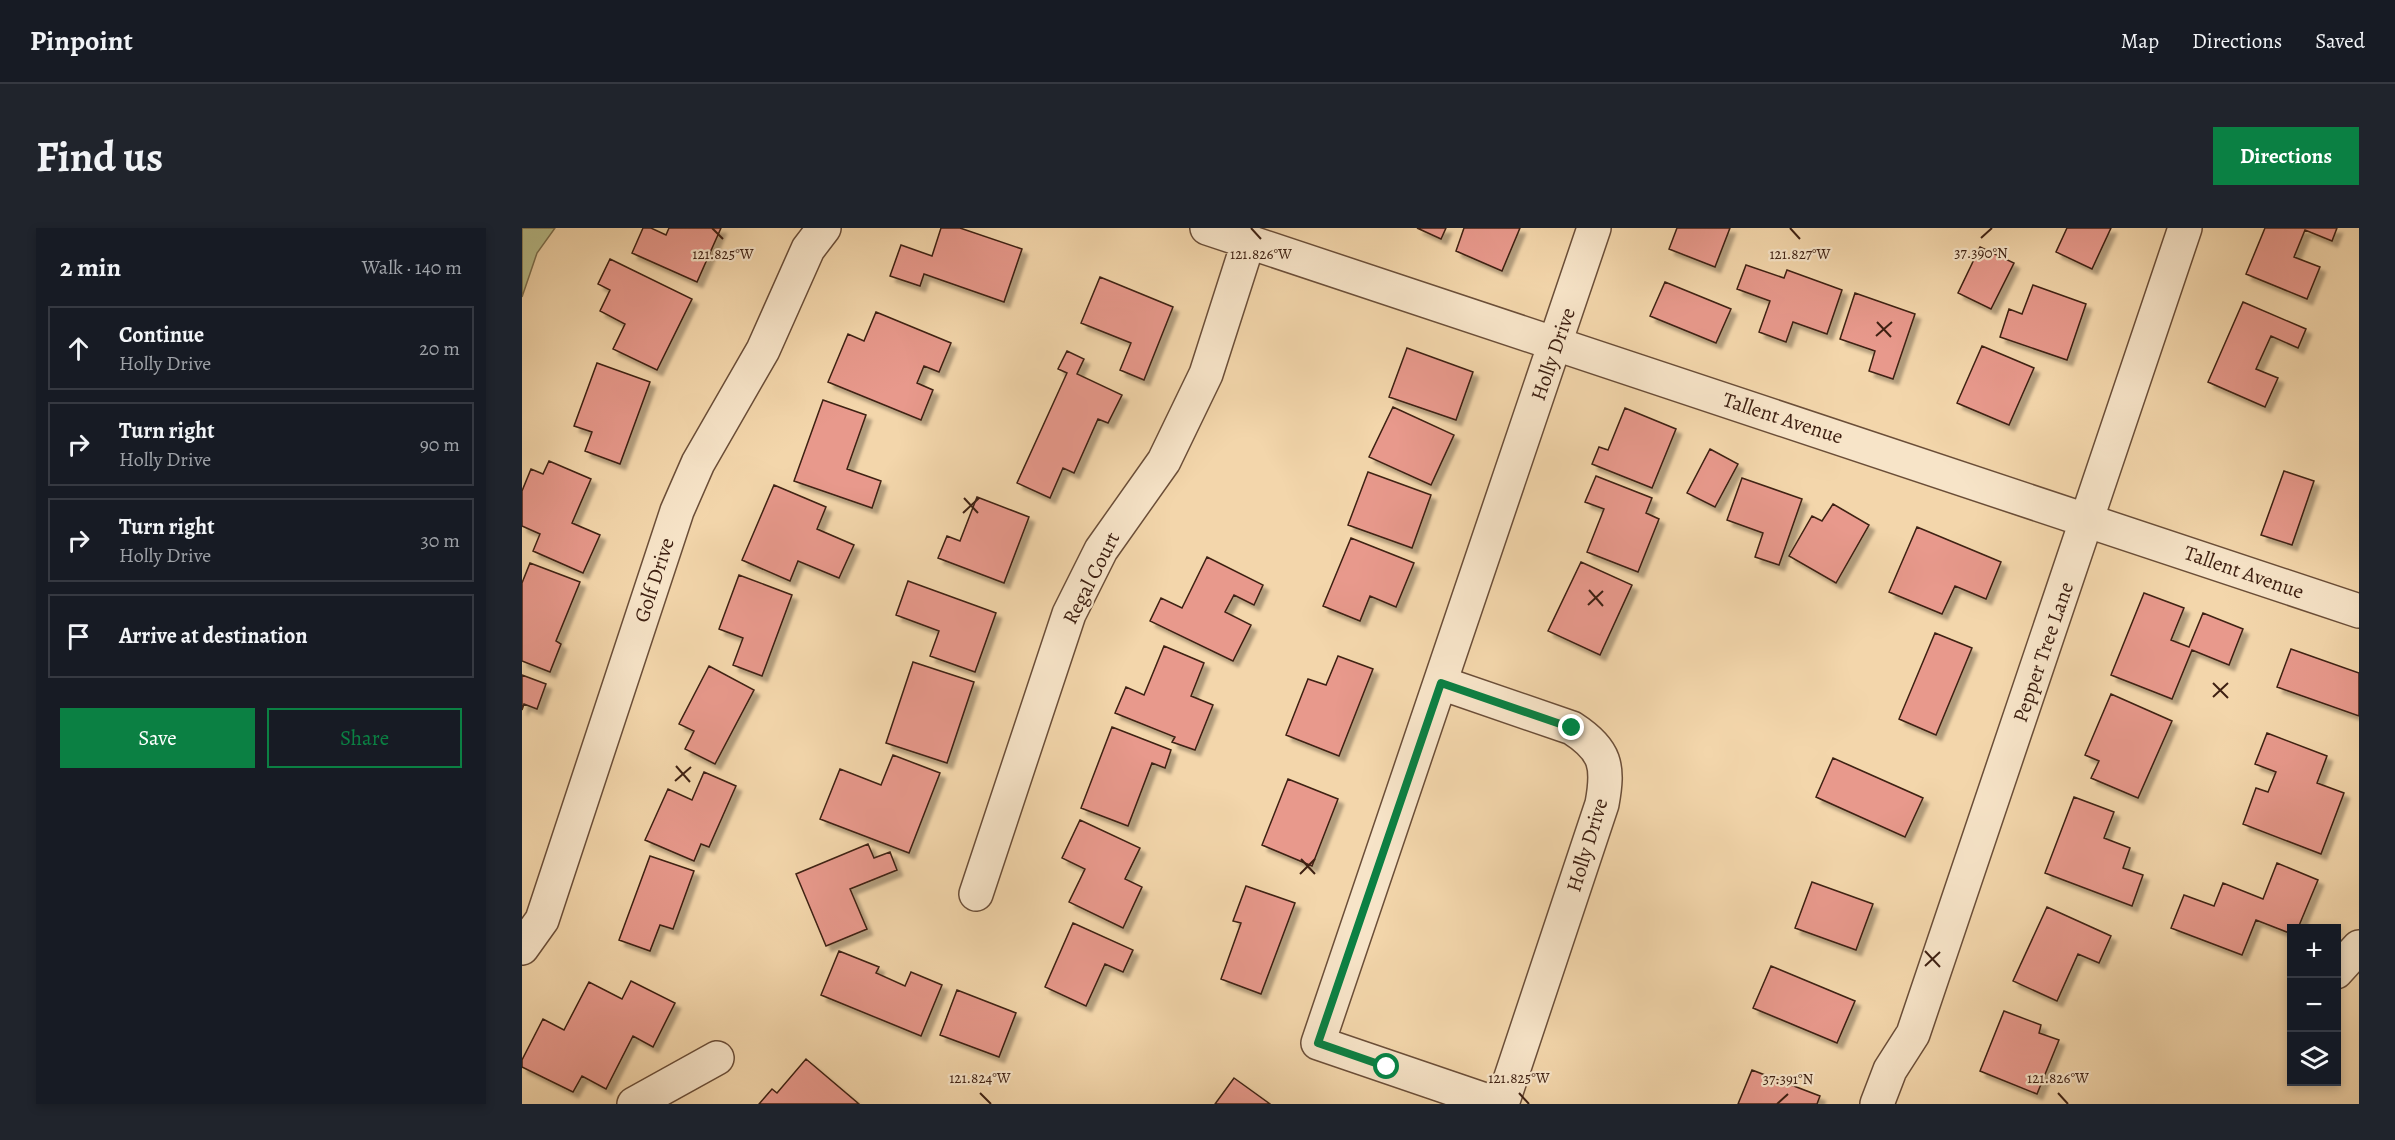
<!DOCTYPE html>
<html lang="en">
<head>
<meta charset="utf-8">
<style>
  body { margin:0; font-family:Alegreya,serif; background:#20242c; color:#f1f3f6 }
  .controls { position:absolute; right:18px; bottom:18px; display:grid; overflow:hidden; border-radius:0px; box-shadow:0 3px 9px #0003 }
  .controls button { width:54px; height:54px; display:grid; place-items:center; padding:0; border:0; border-bottom:2px solid #363941; background:#171b24; color:#f1f3f6; font:30px sans-serif }
  .stop { position:absolute; width:18px; height:18px; margin:-14px; border:4px solid #0b8043; border-radius:50%; background:#fff }
  .stop.end { background:#0b8043; border-color:#fff; box-shadow:0 2px 6px #0008 }
  .list { margin:0; padding:0; list-style:none }
  h2 { display:flex; justify-content:space-between; align-items:center; height:78px; margin:0; padding:0 24px; font-size:26px }
  h2 small { font-size:20px; font-weight:400; color:#9ea1a6 }
  .list li { display:grid; grid-template-columns:39px 1fr auto; gap:18px; align-items:center; box-sizing:border-box; height:84px; margin:0 12px 12px; padding:0 12px; border:2px solid #363941; border-radius:0px }
  .list b { display:block; font-size:22px; white-space:nowrap }
  .list p { margin:0; font-size:20px; white-space:nowrap; color:#9ea1a6 }
  .list em { font-size:20px; font-style:normal; color:#9ea1a6 }
  .actions { display:flex; gap:12px; padding:18px 24px }
  .actions a { flex:1; padding:14px 0; border:2px solid #0b8043; border-radius:0px; text-align:center; font-size:21px; color:#0b8043 }
  .actions .main { background:#0b8043; color:#fff }
  .icon { flex:none; width:33px; height:33px; fill:none; stroke:currentColor; stroke-width:2; stroke-linecap:round; stroke-linejoin:round }
  .map { position:relative; flex:none; width:1837px; height:876px; overflow:hidden; border-radius:0px }
  header { display:flex; align-items:center; gap:36px; box-sizing:border-box; height:84px; padding:0 30px; background:#171b24; border-bottom:2px solid #363941 }
  header strong { font-size:28px }
  nav { display:flex; gap:33px; margin-inline-start:auto; font-size:21px }
  .intro { display:flex; align-items:center; justify-content:space-between; box-sizing:border-box; height:144px; padding:0 36px }
  h1 { margin:0; font-size:42px }
  .button { padding:15px 27px; border-radius:0px; background:#0b8043; color:#fff; font-size:21px; font-weight:700 }
  main { display:flex; gap:36px; padding:0 36px }
  aside { flex:1; background:#171b24; border-radius:0px; box-shadow:0 3px 9px #0003 }
  .map>svg:first-child { display:block }
  .green { fill:#b9be8b; stroke:#7c6f4e; stroke-width:1.5 }
  .building { fill:#e8998c; stroke:#3e2012; stroke-width:1.5; filter:url(#shadow) }
  .lines { fill:none; stroke-linecap:round; stroke-linejoin:round }
  .minor-casing { stroke:#6b4e38; stroke-width:36 }
  .minor { stroke:#f7e4c8; stroke-width:33 }
  .route { stroke:#0b8043; stroke-width:8 }
  .ticks { fill:none; stroke:#3e2012; stroke-width:2 }
  .labels { text-anchor:middle; stroke-width:4.5; stroke-linejoin:round; paint-order:stroke }
  .street-label { font-size:21px; fill:#3e2012; stroke:#f7e4c8 }
  .ticks-label { font-size:15px; text-anchor:middle; fill:#3e2012; stroke:#f7e4c8; stroke-width:4.5; stroke-linejoin:round; paint-order:stroke }
</style>
</head>
<body>
<header>
<strong>Pinpoint</strong>
<nav><a>Map</a><a>Directions</a><a>Saved</a></nav>
</header>
<div class="intro"><h1>Find us</h1><a class="button">Directions</a></div>
<main>
<aside>
<h2>2 min<small>Walk · 140 m</small></h2>
<ul class="list">
<li><svg class="icon" aria-label="ahead" viewBox="0 0 24 24"><path d="M12 20V5M6 11l6-6 6 6"/></svg><div><b>Continue</b><p>Holly Drive</p></div><em>20 m</em></li>
<li><svg class="icon" aria-label="right" viewBox="0 0 24 24"><path d="M7 20v-9h11M14 6l5 5-5 5"/></svg><div><b>Turn right</b><p>Holly Drive</p></div><em>90 m</em></li>
<li><svg class="icon" aria-label="right" viewBox="0 0 24 24"><path d="M7 20v-9h11M14 6l5 5-5 5"/></svg><div><b>Turn right</b><p>Holly Drive</p></div><em>30 m</em></li>
<li><svg class="icon" aria-label="arrive" viewBox="0 0 24 24"><path d="M6 21V4h12l-3 4 3 4H6"/></svg><div><b>Arrive at destination</b></div></li>
</ul>
<div class="actions"><a class="main">Save</a><a>Share</a></div>
</aside>
<div class="map">
<svg width="1837" height="876" viewBox="0 0 1837 876">
  <defs>
    <filter id="shadow"><feDropShadow dx="5.5" dy="5.5" stdDeviation="1.5" flood-color="#0004"/></filter>
  </defs>
  <rect width="100%" height="100%" fill="#f3d6ab"/>
  <filter id="stains"><feTurbulence type="fractalNoise" baseFrequency=".00333" numOctaves="4"/><feColorMatrix values="0 0 0 0 .2 0 0 0 0 .09 0 0 0 0 .02 0 0 0 .5 -.17"/></filter>
  <radialGradient id="worn" r=".72"><stop offset=".6" stop-color="#630" stop-opacity="0"/><stop offset="1" stop-color="#630" stop-opacity=".3"/></radialGradient>
  <path class="green" d="M0,0H33L15,25L0,69Z"/>
  <path class="building" d="M121,0H129L144,7L147,0H199L175,54L110,25Z
    M419,0H438L500,21L482,74L402,46L398,58L368,48L379,17L410,28Z
    M895,0H924L919,11Z
    M942,0H998L980,43L934,23Z
    M1155,0H1208L1193,39L1147,21Z
    M1545,0H1589L1570,41L1534,24Z
    M1743,0H1815L1810,13L1783,2L1772,29L1798,39L1785,71L1724,46Z
    M1458,19L1492,35L1469,81L1436,65Z
    M88,31L170,71L135,142L91,121L103,96L78,83L88,62L76,56Z
    M1224,37L1262,50L1265,42L1320,62L1305,106L1271,94L1264,114L1237,104L1248,73L1215,61Z
    M578,49L651,79L622,152L598,142L609,115L559,95Z
    M1143,54L1209,81L1194,115L1128,88Z
    M1511,57L1564,76L1545,132L1478,109L1487,81L1500,86Z
    M1333,65L1393,86L1371,151L1347,143L1353,123L1318,111Z
    M1721,74L1784,101L1776,120L1749,108L1734,141L1756,150L1743,179L1686,154Z
    M354,84L429,115L417,144L402,138L395,155L411,162L399,192L306,154L326,106L342,113Z
    M1460,118L1512,140L1487,197L1435,175Z
    M885,120L951,144L934,192L867,169Z
    M545,123L562,131L555,146L600,167L586,195L576,191L552,245L541,240L528,270L495,255L545,145L536,141Z
    M75,135L128,154L98,236L63,223L70,204L52,198Z
    M301,172L344,187L325,241L359,253L350,280L272,253Z
    M871,179L932,207L909,257L847,229Z
    M1103,180L1154,201L1130,260L1070,236L1077,219L1086,222Z
    M1188,221L1216,236L1193,279L1165,265Z
    M27,233L69,251L50,295L78,307L61,345L11,323L18,306L0,298V263L9,241L21,246Z
    M1762,243L1792,253L1770,317L1739,307Z
    M846,244L909,267L890,320L826,297Z
    M1074,248L1130,270L1124,285L1137,291L1116,344L1065,324L1082,281L1063,274Z
    M1220,250L1280,271L1257,337L1233,329L1241,305L1205,292Z
    M252,257L304,279L295,301L332,317L317,350L276,333L268,353L220,332Z
    M455,269L507,289L482,355L416,330L425,308L438,313Z
    M1311,276L1347,297L1314,355L1267,328L1290,288L1300,293Z
    M1395,299L1479,334L1464,371L1433,358L1420,386L1367,364Z
    M829,310L892,335L874,379L848,368L838,393L801,378Z
    M685,329L741,357L732,377L712,367L703,384L729,397L711,433L628,393L639,370L660,380Z
    M1059,334L1110,357L1078,427L1026,403Z
    M8,335L58,354L34,413L39,416L28,444L0,433V355Z
    M217,347L270,367L240,448L211,437L221,410L197,401Z
    M386,353L474,385L453,444L408,428L417,403L374,387Z
    M1622,365L1662,380L1649,412L1667,419L1681,385L1721,401L1707,437L1670,422L1650,471L1589,447Z
    M1413,405L1450,420L1414,507L1377,491Z
    M642,418L682,435L669,468L691,477L673,522L650,514L653,509L593,485L604,459L622,467Z
    M1769,421L1837,445V488L1755,459Z
    M816,428L851,441L817,528L764,507L786,451L804,457Z
    M391,434L452,454L425,535L364,515Z
    M187,438L232,462L193,536L163,521L172,503L157,496Z
    M0,447L24,456L15,481L2,476L0,482Z
    M1589,466L1650,493L1616,570L1569,550L1577,533L1563,527Z
    M590,499L649,522L643,540L630,535L606,598L559,580Z
    M1745,505L1805,528L1795,555L1822,565L1799,626L1721,596L1734,560L1746,564L1754,544L1733,536Z
    M371,527L418,545L387,625L298,591L318,541L359,557Z
    M1311,530L1401,570L1383,609L1294,569Z
    M182,544L214,558L187,619L179,616L172,633L123,612L146,561L170,572Z
    M766,551L816,571L790,638L740,617Z
    M1552,569L1592,584L1582,610L1608,620L1601,640L1621,647L1610,678L1523,645Z
    M558,592L618,620L603,651L620,659L601,700L547,674L563,641L540,630Z
    M346,616L352,630L368,624L375,642L328,661L345,701L304,718L274,646Z
    M128,628L172,643L151,701L138,697L128,723L97,712Z
    M1755,635L1796,652L1776,700H1770V706L1734,692L1720,727L1649,700L1662,667L1692,678L1701,655L1741,671Z
    M1290,654L1351,676L1334,722L1273,700Z
    M724,658L773,675L739,766L699,751L719,695L711,693Z
    M1525,679L1589,708L1577,735L1556,726L1535,773L1491,753Z
    M551,695L611,722L601,744L583,736L564,778L523,759Z
    M317,723L357,739L354,745L383,758L389,744L420,757L399,808L299,767Z
    M1249,738L1333,773L1315,815L1231,780Z
    M109,753L153,775L131,819L111,808L84,861L60,848L51,864L0,839V832L21,791L42,802L67,754L100,771Z
    M435,762L494,785L477,829L418,807Z
    M1482,783L1519,797L1517,805L1537,812L1515,866L1458,843Z
    M284,831L337,876H237L250,861L255,865Z
    M1230,842L1298,868L1295,876H1216Z
    M712,850L748,876H693Z"/>
  <g class="lines">
    <g class="minor-casing">
      <path id="minor" d="M685,0L1837,383
        M919,455L1050,500C1084,522 1087,538 1080,576L980,876
        M454,666L547,386L579,322L642,233L684,146L726,15
        M0,720L20,692L155,283L176,235L241,122L286,21L302,0
        M1814,744L1837,719
        M112,876L195,830
        M975,876L796,815L1072,0
        M1355,876L1368,842L1391,806L1663,0"/>
    </g>
    <use href="#minor" class="minor"/>
  </g>
  <g class="lines">
    <path class="route" d="M865,839L796,815L919,455L1050,500"/>
  </g>
  <path class="ticks" d="M190,0L201,11M729,0L739,11M1268,0L1278,11M1459,10L1470,0M1355,94L1369,109M1354,108L1370,94M442,270L456,285M441,285L457,270M1067,362L1081,378M1066,377L1081,363M1691,455L1706,470M1691,469L1706,455M154,538L168,554M153,553L169,539M779,631L793,646M778,646L793,631M1403,723L1418,739M1403,738L1418,724M458,865L469,876M997,865L1007,876M1536,865L1546,876M1255,876L1266,866"/>
  <g class="labels">
    <g class="street-label">
      <text transform="translate(1031 126) rotate(-71)" y="7">Holly Drive</text>
      <text transform="translate(1261 190) rotate(18)" y="7">Tallent Avenue</text>
      <text transform="translate(1722 344) rotate(19)" y="7">Tallent Avenue</text>
      <text transform="translate(569 350) rotate(-63)" y="7">Regal Court</text>
      <text transform="translate(132 352) rotate(-72)" y="7">Golf Drive</text>
      <text transform="translate(1521 424) rotate(-71)" y="7">Pepper Tree Lane</text>
      <text transform="translate(1065 617) rotate(-73)" y="7">Holly Drive</text>
    </g>
  </g>
  <g class="ticks-label">
    <text x="1459" y="30">37.390°N</text>
    <text x="201" y="31">121.825°W</text>
    <text x="739" y="31">121.826°W</text>
    <text x="1278" y="31">121.827°W</text>
    <text x="458" y="855">121.824°W</text>
    <text x="997" y="855">121.825°W</text>
    <text x="1536" y="855">121.826°W</text>
    <text x="1266" y="856">37.391°N</text>
  </g>
  <rect width="100%" height="100%" filter="url(#stains)"/>
  <rect width="100%" height="100%" fill="url(#worn)"/>
</svg>
<div class="controls">
<button>+</button>
<button>−</button>
<button><svg class="icon" aria-label="layers" viewBox="0 0 24 24"><path d="M12 4l9 5-9 5-9-5zM3 14l9 5 9-5"/></svg></button>
</div>
<div class="stop" style="left:865px;top:839px"></div>
<div class="stop end" style="left:1050px;top:500px"></div>
</div>
</main>
</body>
</html>
